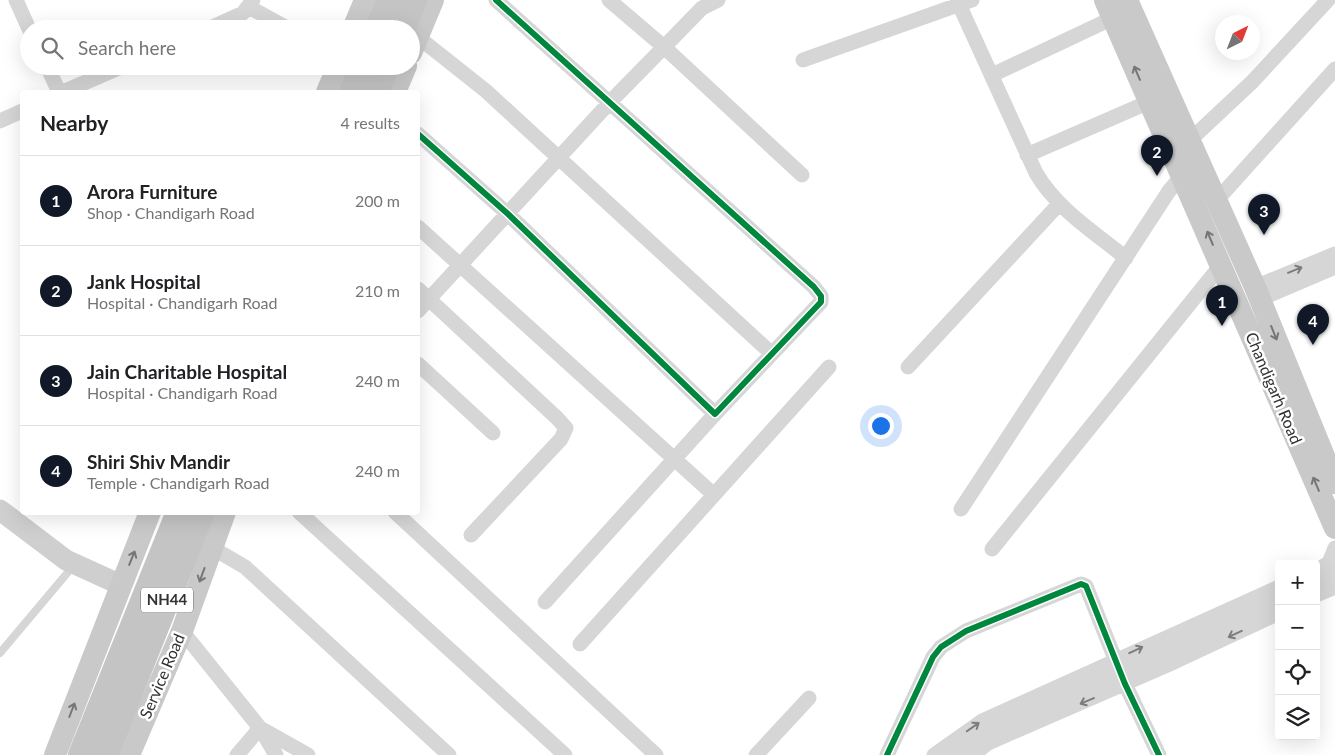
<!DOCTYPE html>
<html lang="en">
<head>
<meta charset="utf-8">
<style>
  body { margin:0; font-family:Lato,sans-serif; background:#f2f2f2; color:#202124 }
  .controls { position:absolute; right:15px; bottom:15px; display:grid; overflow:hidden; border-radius:5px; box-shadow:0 5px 20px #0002 }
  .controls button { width:45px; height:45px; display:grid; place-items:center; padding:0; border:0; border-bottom:1px solid #e0e0e0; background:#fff; color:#202124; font:25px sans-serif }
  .compass { position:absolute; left:1215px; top:15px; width:45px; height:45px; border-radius:50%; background:#fff; box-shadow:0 5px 20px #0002; rotate:42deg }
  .you { position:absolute; left:880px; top:425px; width:18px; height:18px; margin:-12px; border:4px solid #fff; border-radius:50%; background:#1a73e8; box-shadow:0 0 0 8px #1a73e833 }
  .badge { display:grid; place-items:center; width:32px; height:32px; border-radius:50%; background:#111827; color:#fff; font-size:16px; font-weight:700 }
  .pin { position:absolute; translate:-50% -41px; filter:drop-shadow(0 1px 2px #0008) }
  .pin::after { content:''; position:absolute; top:26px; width:18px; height:15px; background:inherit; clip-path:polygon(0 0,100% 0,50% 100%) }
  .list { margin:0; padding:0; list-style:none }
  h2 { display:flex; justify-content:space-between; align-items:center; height:65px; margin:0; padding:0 20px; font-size:21px }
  h2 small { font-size:16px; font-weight:400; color:#757577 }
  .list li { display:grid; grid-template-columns:32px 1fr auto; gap:15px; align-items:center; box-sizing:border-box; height:90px; padding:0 20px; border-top:1px solid #e0e0e0 }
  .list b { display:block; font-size:19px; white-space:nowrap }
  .list p { margin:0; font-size:16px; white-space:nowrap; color:#757577 }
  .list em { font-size:16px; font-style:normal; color:#757577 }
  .icon { flex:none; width:28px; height:28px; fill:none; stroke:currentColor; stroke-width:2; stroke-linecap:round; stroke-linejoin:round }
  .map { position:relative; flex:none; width:1335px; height:755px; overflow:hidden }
  .search { position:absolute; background:#fff; box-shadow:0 5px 20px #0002; left:20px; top:20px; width:400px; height:55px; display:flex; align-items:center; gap:12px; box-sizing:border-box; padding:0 18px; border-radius:28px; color:#757577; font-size:19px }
  .panel { position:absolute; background:#fff; box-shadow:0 5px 20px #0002; left:20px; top:90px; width:400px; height:425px; border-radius:5px }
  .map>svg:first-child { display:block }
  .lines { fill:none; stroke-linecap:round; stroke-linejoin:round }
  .lane { stroke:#d6d6d6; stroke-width:8 }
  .street { stroke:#d6d6d6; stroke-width:15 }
  .secondary { stroke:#cfcfcf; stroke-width:21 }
  .primary { stroke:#c9c9c9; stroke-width:22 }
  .highway { stroke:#c4c4c4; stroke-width:26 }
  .cycleway-casing { stroke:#fff; stroke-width:9 }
  .cycleway { stroke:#00873e; stroke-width:6 }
  .oneway { stroke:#767676 }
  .oneway2 { stroke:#7c7c7c }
  .labels { text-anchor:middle; stroke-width:5; stroke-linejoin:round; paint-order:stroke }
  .shield { fill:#fff; stroke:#707070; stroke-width:1 }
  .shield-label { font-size:15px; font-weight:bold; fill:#323232 }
  .street-label { font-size:16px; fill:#323232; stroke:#fff }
</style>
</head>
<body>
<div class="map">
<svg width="1335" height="755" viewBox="0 0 1335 755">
  <rect width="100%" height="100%" fill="#fff"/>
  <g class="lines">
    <path class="lane" d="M0,653L74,565"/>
    <path class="street" d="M16,0L29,29
      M609,0L664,47L702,8L718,0
      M957,0L1036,173C1057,209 1094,232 1126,258
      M249,7L289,29
      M208,29L243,13L253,0
      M418,37L486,91L772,354
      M803,60L972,0
      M47,66L59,92
      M992,75L1113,18
      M63,92L123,66
      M0,121L22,111
      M418,134L508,214L715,414L821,302V296L814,287L496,0
      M1189,141L1252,82L1328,0
      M1027,155L1149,102
      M1216,201L1335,69
      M418,227L713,494
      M1255,287L1335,254
      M418,289L557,418L566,428L561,439L471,535
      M1260,299L1335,267
      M418,311L610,102L664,47L802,175
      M418,364L493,433
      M908,367L1059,204
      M961,509L1169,191L1187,170
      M299,512L565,755
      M395,512L656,755
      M204,543L245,567L449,755
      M992,549L1221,265
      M1316,571L1329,563L1335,548
      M1316,584L1335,575
      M1316,595L1335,587
      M545,602L715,414
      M182,631L260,728L276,755
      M580,644L829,367
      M237,755L260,728L308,755
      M756,755L809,698
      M887,755L933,657L941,647L966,631L1081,584L1086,586L1125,684L1159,755
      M934,755L982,721L1279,587
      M954,755L988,732L1279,600
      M973,755L988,743L1174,662L1279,613"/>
    <path class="secondary" d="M0,510L66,560L121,585"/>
    <path class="primary" d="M1105,0L1335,528
      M1127,0L1255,287L1335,483
      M353,29L365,0
      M411,53L433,0
      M327,92L338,66
      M395,92L406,66
      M55,755L150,512
      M129,755L182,631L225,512"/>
    <path class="highway" d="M378,29L390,0
      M402,29L414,0
      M352,92L363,66
      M376,92L387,66
      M81,755L179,512
      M105,755L202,512"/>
    <g class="cycleway-casing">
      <path id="cycleway" d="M418,134L508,214L715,414L821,302V296L814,287L496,0
        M887,755L933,657L941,647L966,631L1081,584L1086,586L1125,684L1159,755"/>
    </g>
    <use href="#cycleway" class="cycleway"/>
  </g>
  <defs><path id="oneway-shaft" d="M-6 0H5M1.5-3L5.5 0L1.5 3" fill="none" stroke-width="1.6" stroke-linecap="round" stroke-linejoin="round" transform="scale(1.25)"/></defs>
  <g class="oneway">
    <use href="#oneway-shaft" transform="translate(1137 73) rotate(-113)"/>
    <use href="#oneway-shaft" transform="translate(1210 238) rotate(-113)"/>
    <use href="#oneway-shaft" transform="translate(1274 333) rotate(68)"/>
    <use href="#oneway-shaft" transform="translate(1316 484) rotate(-113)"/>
    <use href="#oneway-shaft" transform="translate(132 558) rotate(-68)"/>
    <use href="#oneway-shaft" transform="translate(202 575) rotate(110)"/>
    <use href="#oneway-shaft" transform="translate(72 710) rotate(-69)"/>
  </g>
  <g class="oneway2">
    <use href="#oneway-shaft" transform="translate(1295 270) rotate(-22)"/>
    <use href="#oneway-shaft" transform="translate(1235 634) rotate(155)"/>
    <use href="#oneway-shaft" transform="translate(1136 650) rotate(-25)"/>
    <use href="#oneway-shaft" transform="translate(1087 701) rotate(157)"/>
    <use href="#oneway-shaft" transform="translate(973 727) rotate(-35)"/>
  </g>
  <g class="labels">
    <rect class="shield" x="141" y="587.5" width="52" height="25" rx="4"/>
    <g class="shield-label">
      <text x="167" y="605">NH44</text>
    </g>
    <g class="street-label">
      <text transform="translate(1274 388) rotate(67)" y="6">Chandigarh Road</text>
      <text transform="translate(162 676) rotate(-67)" y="6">Service Road</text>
    </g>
  </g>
</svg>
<div class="controls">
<button>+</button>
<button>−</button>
<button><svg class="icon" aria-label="locate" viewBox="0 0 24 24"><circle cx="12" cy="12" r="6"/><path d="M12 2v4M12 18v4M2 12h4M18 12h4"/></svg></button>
<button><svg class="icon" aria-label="layers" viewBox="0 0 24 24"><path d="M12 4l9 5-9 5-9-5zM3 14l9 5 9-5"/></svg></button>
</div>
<svg class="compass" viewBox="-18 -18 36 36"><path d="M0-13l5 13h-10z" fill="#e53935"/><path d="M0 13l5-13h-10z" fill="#757577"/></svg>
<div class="you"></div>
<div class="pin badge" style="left:1222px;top:326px">1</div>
<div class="pin badge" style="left:1157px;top:176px">2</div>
<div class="pin badge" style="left:1264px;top:235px">3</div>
<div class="pin badge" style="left:1313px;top:345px">4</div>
<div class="search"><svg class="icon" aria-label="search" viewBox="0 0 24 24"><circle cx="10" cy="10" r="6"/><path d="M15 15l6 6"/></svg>Search here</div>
<section class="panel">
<h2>Nearby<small>4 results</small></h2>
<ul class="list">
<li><span class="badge">1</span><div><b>Arora Furniture</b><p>Shop · Chandigarh Road</p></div><em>200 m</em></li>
<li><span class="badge">2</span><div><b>Jank Hospital</b><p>Hospital · Chandigarh Road</p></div><em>210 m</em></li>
<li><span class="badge">3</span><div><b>Jain Charitable Hospital</b><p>Hospital · Chandigarh Road</p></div><em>240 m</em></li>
<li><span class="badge">4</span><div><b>Shiri Shiv Mandir</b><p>Temple · Chandigarh Road</p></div><em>240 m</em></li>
</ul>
</section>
</div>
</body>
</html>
